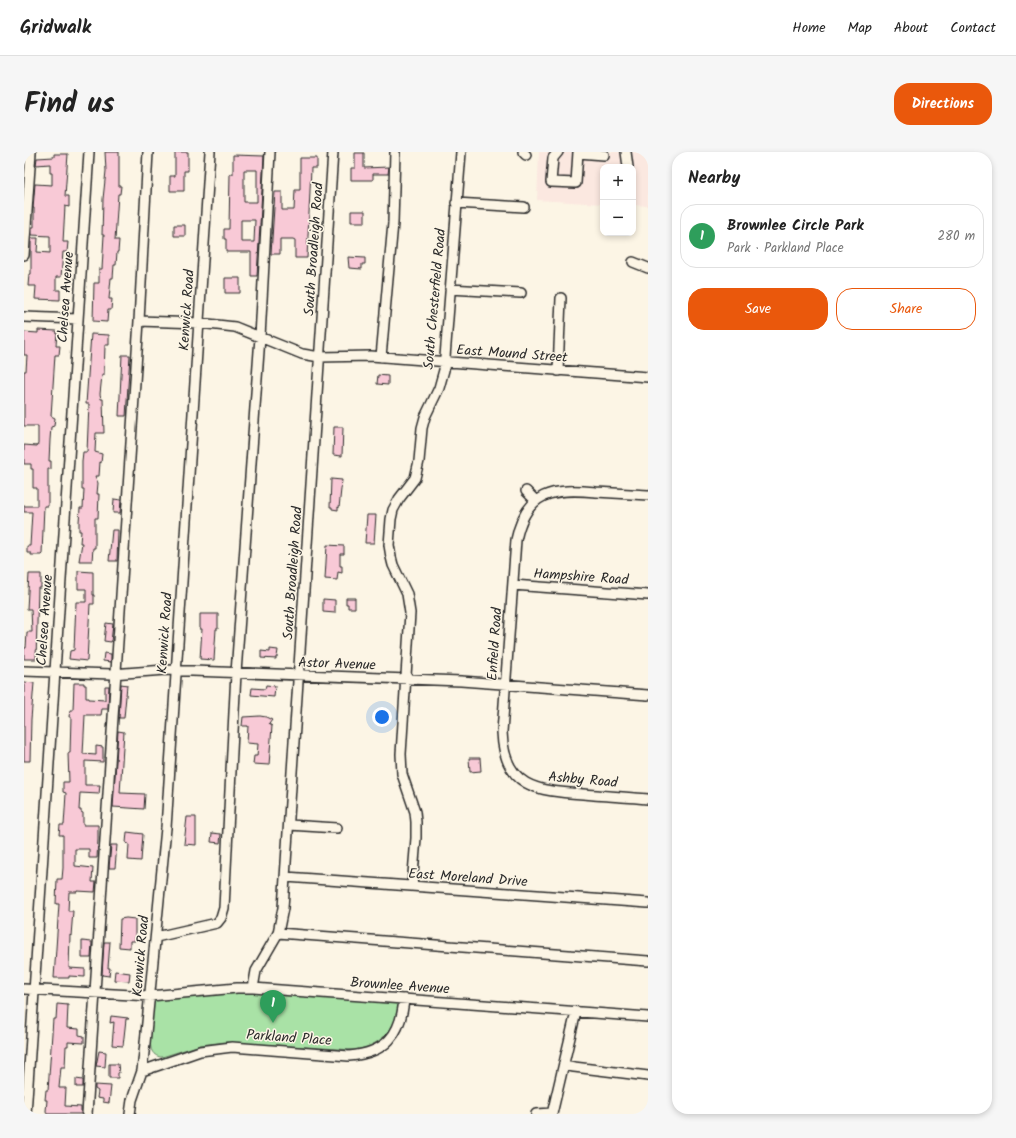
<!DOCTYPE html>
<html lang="en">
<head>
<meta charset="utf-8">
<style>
  body { margin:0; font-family:Kalam,sans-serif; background:#f6f6f6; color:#222 }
  .controls { position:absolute; right:12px; top:12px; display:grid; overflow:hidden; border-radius:8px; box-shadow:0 2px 6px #0003 }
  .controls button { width:36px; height:36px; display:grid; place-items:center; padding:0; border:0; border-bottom:1px solid #e0e0e0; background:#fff; color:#222; font:20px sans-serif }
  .you { position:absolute; left:358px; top:565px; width:14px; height:14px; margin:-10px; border:3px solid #fff; border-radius:50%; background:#1a73e8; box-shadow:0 0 0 6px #1a73e833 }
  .badge { display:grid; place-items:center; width:26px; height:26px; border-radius:50%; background:#ea580c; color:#fff; font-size:13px; font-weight:700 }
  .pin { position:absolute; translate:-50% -33px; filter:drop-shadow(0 1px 2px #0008) }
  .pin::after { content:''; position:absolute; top:21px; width:14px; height:12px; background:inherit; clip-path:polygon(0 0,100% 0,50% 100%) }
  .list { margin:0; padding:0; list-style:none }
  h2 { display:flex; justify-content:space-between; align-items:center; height:52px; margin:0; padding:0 16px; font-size:17px }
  h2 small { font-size:13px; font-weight:400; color:#767676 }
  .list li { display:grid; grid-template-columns:26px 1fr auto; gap:12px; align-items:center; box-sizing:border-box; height:64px; margin:0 8px 8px; padding:0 8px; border:1px solid #e0e0e0; border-radius:16px }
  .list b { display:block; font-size:15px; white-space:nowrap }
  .list p { margin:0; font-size:13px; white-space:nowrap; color:#767676 }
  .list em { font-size:13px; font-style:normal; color:#767676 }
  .actions { display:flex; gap:8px; padding:12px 16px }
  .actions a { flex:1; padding:9px 0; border:1px solid #ea580c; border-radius:16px; text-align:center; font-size:14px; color:#ea580c }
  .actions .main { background:#ea580c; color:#fff }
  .map { position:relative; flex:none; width:624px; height:962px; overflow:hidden; border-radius:16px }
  header { display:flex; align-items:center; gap:24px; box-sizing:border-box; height:56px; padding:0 20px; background:#fff; border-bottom:1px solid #e0e0e0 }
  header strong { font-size:19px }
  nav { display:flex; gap:22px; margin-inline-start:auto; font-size:14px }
  .intro { display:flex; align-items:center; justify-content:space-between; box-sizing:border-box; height:96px; padding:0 24px }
  h1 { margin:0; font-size:28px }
  .button { padding:10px 18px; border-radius:16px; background:#ea580c; color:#fff; font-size:14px; font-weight:700 }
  main { display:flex; gap:24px; padding:0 24px }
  aside { flex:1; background:#fff; border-radius:16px; box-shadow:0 2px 6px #0003 }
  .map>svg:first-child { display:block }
  .built { fill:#fbe8e0 }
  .green { fill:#a9e2a6; stroke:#6a8668 }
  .building { fill:#f8c9d6; stroke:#2b2b2b; fill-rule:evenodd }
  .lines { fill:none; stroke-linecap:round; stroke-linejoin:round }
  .minor-casing { stroke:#2b2b2b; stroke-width:12 }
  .minor { stroke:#fcf5e5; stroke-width:9 }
  .labels { text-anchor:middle; stroke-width:3; stroke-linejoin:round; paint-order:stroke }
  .street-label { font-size:14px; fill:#2b2b2b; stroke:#fcf5e5 }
</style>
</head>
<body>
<header>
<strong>Gridwalk</strong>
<nav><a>Home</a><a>Map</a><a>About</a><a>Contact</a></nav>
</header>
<div class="intro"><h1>Find us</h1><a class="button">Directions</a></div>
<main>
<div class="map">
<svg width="624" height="962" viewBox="0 0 624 962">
  <rect width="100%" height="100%" fill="#fcf5e5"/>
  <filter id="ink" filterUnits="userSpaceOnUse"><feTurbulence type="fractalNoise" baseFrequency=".025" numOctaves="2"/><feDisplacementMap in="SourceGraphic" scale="8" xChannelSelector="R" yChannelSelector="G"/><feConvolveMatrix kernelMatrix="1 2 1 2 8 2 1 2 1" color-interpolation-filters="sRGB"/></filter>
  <g filter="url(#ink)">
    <path class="built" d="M515,0H624V54L609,53V15H579V52L513,48Z"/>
    <path class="green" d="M214,841H241L372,850L374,853C375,878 353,895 330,898L202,890L176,893L138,905C134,905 130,903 128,899C124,892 128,862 129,853L131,849L134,848L187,842Z"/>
    <path class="building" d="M81,0H95V34H97L96,42H94L91,88H95L94,100H93L92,113H90L89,126H87L85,147H88L87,158H84L83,170L69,169L70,131H75V117H78L80,83H78L79,47L82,19Z
      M151,0H164V19H160V39H146V24H151Z
      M331,1H340V16L365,15L364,22H349V28H327V16H331Z
      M30,2H44L41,44H45V55L41,54L39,90H44L43,100H39L37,125H32V138H36V148L11,147L12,134H4L5,122H7V86H14L13,100L26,101V84L8,83V75H10V56H9L11,32L28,33V21H26V12L12,13L13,6L30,5Z
      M209,3L240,4L233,124H227V100H202V87H200V77H205L206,22H209ZM220,18H233V50H220ZM217,68H231L230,90H217Z
      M276,6H293V16H287L283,106H271V88L269,87H256V102H247L251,40H258V58H270L271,38H276Z
      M327,59H341V70H327Z
      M150,73H161V84H150Z
      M324,105L341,106V112H338V117L325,116Z
      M201,126H216V141H201Z
      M14,178L33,179L32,194H36L35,203H31L27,264L31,266L30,274L27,275L26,288L25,309H27V317H24V354H20L18,402L17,403H7V401H3V394H6L8,360H0V354H13V336H9V317H7V312H0V293L13,294L14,292V274H0V219H2L3,203H0V180L14,181Z
      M67,182L85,183V193H81L80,223H78L76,242L77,247H79L80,281H72L71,300L78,302L77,311L76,310L75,324H71L74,331L73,342H75L74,366H71V396H69L68,409H55L58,391H56L57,379H55V370L56,356H59L60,337H58V309L59,300H63L65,252H62Z
      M98,203H106L102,264H95Z
      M354,223L364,224V233L353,232Z
      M310,275H319L318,304L309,303Z
      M307,327L318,328L315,356L314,355V358L308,357V355H306Z
      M90,347L97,348L96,361H89Z
      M343,363H352L350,391H341Z
      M88,378H94L93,409H85Z
      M303,393L320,394V402H316V414H318V421L314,420L313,428L301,427Z
      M54,419L69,420V443H70V452H66L63,509L45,507L46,499L50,498L52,450H62V437H54Z
      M5,422H17V436H14L12,507H0V496H2L3,480H8L7,457H3Z
      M322,446H331V456H324V452H322Z
      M299,447L311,448V461L299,460Z
      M176,462H194V477H192L190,508L176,507L178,477H176Z
      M82,471L89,472L87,490L80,489Z
      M246,497L254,498L253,505H252V507L237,506V499L246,500Z
      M80,501L87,502V510L79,509Z
      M0,530L10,531L7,567L6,609H0Z
      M50,531H60V533H62V546H65V547L81,548V534H85L84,557H78L77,563H61L59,602L72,603V594L79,595V610L61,609V633H76L75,642L56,641L55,658H57V660L59,661V673H74V687L73,706H65V697H51V714L69,716L68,730H72L71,740L53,739V740H45L44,759H49L47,784L46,783L45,816L61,817V825L45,824V826H30L35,752H32L33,727H38L39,716V683H35L36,673H40L41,658L42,641L39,640V630H45L44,601H46L47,565H45L46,558H49Z
      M97,532L103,533L100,566H95Z
      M242,533L251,534L250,545L227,543L228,536L241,537Z
      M236,564L242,565L248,568L245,572L248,574L245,613L229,612L230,604H233L234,592L223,591L224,574H218L219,565Z
      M94,579L100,580L96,641L121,642L120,657L89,655Z
      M445,606H456L457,619L446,620Z
      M163,665H172V693L160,692Z
      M103,680L119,682L117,709L104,708L105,692L102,691Z
      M188,681L197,682L196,691L187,690Z
      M87,693H93L91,716H85Z
      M102,766L111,767V789H106V796L95,795L96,767Z
      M58,789L68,790L67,806H58Z
      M80,790H86L84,816H86L85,824L78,823Z
      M91,819L106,821L105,829L90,828Z
      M33,852L44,853L43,876L55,877V883L60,884V891L44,890V894H42L41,915H37L35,936H42L41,954L57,955V962H23L22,959L23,948H21L22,938H24L29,867H32Z
      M87,864L104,866L105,867H102L99,894L88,893L90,870L86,871Z
      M75,899L82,900L81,915L72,914Z
      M85,912H94L95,921H94V926H85Z
      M52,927L59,928V935H52Z
      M71,933L87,934L85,951L79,950V947L73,946L74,939L71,937Z"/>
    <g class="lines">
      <g class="minor-casing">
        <path id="minor" d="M499,0L502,3
          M534,0L529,6L527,30L552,31L554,0
          M602,0L604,15
          M554,1L580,3
          M432,51L500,55
          M0,103L7,0
          M609,110L624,116
          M426,137L497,141
          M0,165L54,167
          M115,169L175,171L211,175L278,202L296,205L347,204L624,225
          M357,205L369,71L371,0
          M534,219L537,146
          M502,339L512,349
          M624,343C607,342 589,341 572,340C529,336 502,339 492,388L478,580C480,636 513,639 559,642C581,644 602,645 624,647
          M489,433L624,443
          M0,519L88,522L141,518L437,529L624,543
          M265,673L313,676
          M262,725L624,751
          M388,734L392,686V670L391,660L378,622L377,602L386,461L383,442L369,413L367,405L365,393L367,367L369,358L375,347L391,326L395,309L398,276L401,265L415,236L420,218L437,0
          M254,781L624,809
          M132,785L193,771L197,766L200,756L212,521L236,185L246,0
          M229,836L232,819L254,781L259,756L309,0
          M0,837L126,844L213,836H229L624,865
          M540,913L550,915L624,924
          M118,919L176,899L208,895L325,904C362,901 377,883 380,847
          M2,962L65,0
          M63,962L115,169L124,0
          M106,962L108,948L118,919L121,891L142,676L186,0
          M512,962L528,961
          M528,962L552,860"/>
      </g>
      <use href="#minor" class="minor"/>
    </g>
  </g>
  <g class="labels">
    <g class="street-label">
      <text transform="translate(289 97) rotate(-86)" y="5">South Broadleigh Road</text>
      <text transform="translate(41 145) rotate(-86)" y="5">Chelsea Avenue</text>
      <text transform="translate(410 147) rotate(-85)" y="5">South Chesterfield Road</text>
      <text transform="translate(162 158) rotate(-86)" y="5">Kenwick Road</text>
      <text transform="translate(488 201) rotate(4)" y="5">East Mound Street</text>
      <text transform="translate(268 421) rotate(-86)" y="5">South Broadleigh Road</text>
      <text transform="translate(557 424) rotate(4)" y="5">Hampshire Road</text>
      <text transform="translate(20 468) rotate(-86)" y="5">Chelsea Avenue</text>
      <text transform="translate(140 481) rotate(-86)" y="5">Kenwick Road</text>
      <text transform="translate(470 492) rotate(-86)" y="5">Enfield Road</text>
      <text transform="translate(313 511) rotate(2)" y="5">Astor Avenue</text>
      <text transform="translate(559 627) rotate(5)" y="5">Ashby Road</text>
      <text transform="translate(444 725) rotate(4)" y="5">East Moreland Drive</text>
      <text transform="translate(116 804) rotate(-85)" y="5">Kenwick Road</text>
      <text transform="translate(376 833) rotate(4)" y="5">Brownlee Avenue</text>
      <text transform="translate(265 885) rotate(4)" y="5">Parkland Place</text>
    </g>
  </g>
</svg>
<div class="controls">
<button>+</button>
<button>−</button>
</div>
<div class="you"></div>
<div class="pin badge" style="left:249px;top:871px;background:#2e9e5b">1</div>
</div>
<aside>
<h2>Nearby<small></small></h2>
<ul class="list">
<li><span class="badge" style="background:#2e9e5b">1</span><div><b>Brownlee Circle Park</b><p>Park · Parkland Place</p></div><em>280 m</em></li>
</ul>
<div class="actions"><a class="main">Save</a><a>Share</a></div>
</aside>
</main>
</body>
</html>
